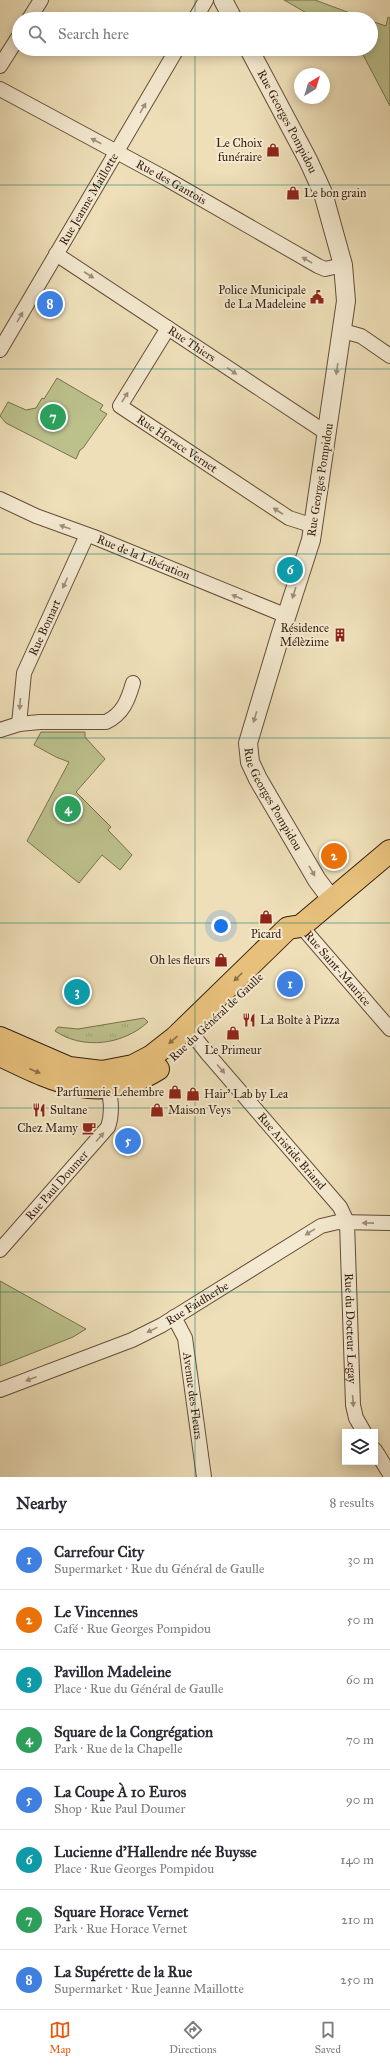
<!DOCTYPE html>
<html lang="en">
<head>
<meta charset="utf-8">
<style>
  body { margin:0; font-family:"IM FELL Great Primer",serif; background:#f7f7f7; color:#2b2b33 }
  .controls { position:absolute; right:12px; bottom:12px; display:grid; overflow:hidden; border-radius:0px; box-shadow:0 2px 10px #0003 }
  .controls button { width:36px; height:36px; display:grid; place-items:center; padding:0; border:0; border-bottom:1px solid #e1e1e2; background:#fff; color:#2b2b33; font:20px sans-serif }
  .compass { position:absolute; left:294px; top:68px; width:36px; height:36px; border-radius:50%; background:#fff; box-shadow:0 2px 10px #0003; rotate:38deg }
  .you { position:absolute; left:221px; top:926px; width:14px; height:14px; margin:-10px; border:3px solid #fff; border-radius:50%; background:#1a73e8; box-shadow:0 0 0 6px #1a73e833 }
  .badge { display:grid; place-items:center; width:26px; height:26px; border-radius:50%; background:#ea580c; color:#fff; font-size:13px; font-weight:700 }
  .pin { position:absolute; translate:-50% -50%; border:2px solid #fff; box-shadow:0 1px 4px #0006 }
  .list { margin:0; padding:0; list-style:none }
  h2 { display:flex; justify-content:space-between; align-items:center; height:52px; margin:0; padding:0 16px; font-size:17px }
  h2 small { font-size:13px; font-weight:400; color:#7c7c81 }
  .list li { display:grid; grid-template-columns:26px 1fr auto; gap:12px; align-items:center; box-sizing:border-box; height:60px; padding:0 16px; border-top:1px solid #e1e1e2 }
  .list b { display:block; font-size:15px; white-space:nowrap }
  .list p { margin:0; font-size:13px; white-space:nowrap; color:#7c7c81 }
  .list em { font-size:13px; font-style:normal; color:#7c7c81 }
  .icon { flex:none; width:22px; height:22px; fill:none; stroke:currentColor; stroke-width:2; stroke-linecap:round; stroke-linejoin:round }
  .map { position:relative; flex:none; width:390px; height:1477px; overflow:hidden }
  .search { position:absolute; background:#fff; box-shadow:0 2px 10px #0003; left:12px; right:12px; top:12px; height:44px; display:flex; align-items:center; gap:10px; box-sizing:border-box; padding:0 14px; border-radius:22px; color:#7c7c81; font-size:15px }
  .sheet { height:532px; background:#fff }
  nav { display:flex; justify-content:space-around; align-items:center; box-sizing:border-box; height:56px; border-top:1px solid #e1e1e2; background:#fff; font-size:11px; color:#7c7c81 }
  nav a { display:grid; justify-items:center; gap:2px }
  nav .on { color:#ea580c }
  .map>svg:first-child { display:block }
  .grass { fill:url(#grass-tufts); stroke:#7a704e }
  .green { fill:#bcc18c; stroke:#7a704e }
  .lines { fill:none; stroke-linecap:round; stroke-linejoin:round }
  .minor-casing { stroke:#654e3a; stroke-width:16 }
  .tertiary-casing { stroke:#654e3a; stroke-width:20 }
  .primary-casing { stroke:#371e10; stroke-width:24 }
  .minor { stroke:#f4ead1; stroke-width:14 }
  .tertiary { stroke:#f4ead1; stroke-width:18 }
  .primary { stroke:#e7c07c; stroke-width:22 }
  .oneway { fill:#9f8e7a }
  .oneway2 { fill:#8f6f46 }
  .grid { fill:none; stroke:#0f766e; stroke-width:1; stroke-opacity:0.55 }
  .labels { text-anchor:middle; stroke-width:4; stroke-linejoin:round; paint-order:stroke }
  .street-label { font-size:12px; fill:#371e10; stroke:#f4ead1 }
  .poi-label { font-size:12px; fill:#371e10; stroke:#f4ead1; text-anchor:end }
</style>
</head>
<body>
<div class="map">
<svg width="390" height="1477" viewBox="0 0 390 1477">
  <defs>
    <pattern id="grass-tufts" width="24" height="20" patternUnits="userSpaceOnUse"><rect width="24" height="20" fill="#bcc18c"/><path d="M3 7l-1-3M5 7V3M7 7l1-3M15 17l-1-3M17 17v-4M19 17l1-3" fill="none" stroke="#a2a578"/></pattern>
  </defs>
  <rect width="100%" height="100%" fill="#eedfb8"/>
  <filter id="stains"><feTurbulence type="fractalNoise" baseFrequency=".005" numOctaves="4"/><feColorMatrix values="0 0 0 0 .2 0 0 0 0 .09 0 0 0 0 .02 0 0 0 .5 -.17"/></filter>
  <radialGradient id="worn" r=".72"><stop offset=".6" stop-color="#630" stop-opacity="0"/><stop offset="1" stop-color="#630" stop-opacity=".3"/></radialGradient>
  <path class="grass" d="M144,1018L148,1022C123,1045 83,1050 55,1031L58,1027L78,1029Z"/>
  <path class="green" d="M284,0H315L366,19H317Z
    M388,17L390,18V106L360,49H371V21L386,26Z
    M57,378L103,405L100,410L107,414L83,448L80,450L76,459L6,423L0,416L8,402L26,410L36,408L42,398L44,399Z
    M41,732H85V737L105,759L76,792L111,827L108,830L132,855L120,870L102,855L79,883L27,841L69,762L56,757L34,745Z
    M0,1281L86,1329L73,1337L0,1366Z"/>
  <g class="lines">
    <g class="minor-casing">
      <g id="minor">
        <path d="M29,19L41,0"/>
        <path d="M195,19L206,0"/>
        <path d="M0,66L19,36"/>
        <path id="s1" d="M0,89L165,178L318,266L325,269L343,265"/>
        <path id="s2" d="M56,254L328,434"/>
        <path id="s3" d="M168,328L120,406L289,518L314,526"/>
        <path d="M343,331L361,336L390,356"/>
        <path id="s4" d="M0,350L177,49"/>
        <path id="s5" d="M0,499L36,516L94,537L287,616"/>
        <path id="s6" d="M19,724L24,673L87,535"/>
        <path d="M0,730L19,724L40,722H106C123,714 128,700 133,683"/>
        <path id="s7" d="M301,926L390,1029"/>
        <path id="s8" d="M189,1025L196,1039L207,1053L340,1207L347,1222L353,1405L356,1418L364,1432"/>
        <path id="s9" d="M0,1250L108,1127C113,1113 111,1094 106,1080"/>
        <path id="s10" d="M174,1317L185,1338L204,1477"/>
        <path id="s11" d="M0,1390L132,1340L162,1325L321,1226L338,1222L390,1223"/>
        <path d="M375,1450L390,1474"/>
      </g>
    </g>
    <g class="tertiary-casing">
      <g id="tertiary">
        <path d="M223,0L233,19"/>
        <path id="s12" d="M249,49L308,160L323,193L343,265L346,301L311,540L281,633L248,743L250,762L258,779L317,880L332,900"/>
      </g>
    </g>
    <g class="primary-casing">
      <path id="primary" d="M0,1038L69,1068L102,1072L133,1066L152,1056L175,1038L288,928L301,926L390,851
        M0,1055C56,1082 100,1105 158,1069"/>
    </g>
    <use href="#minor" class="minor"/>
    <use href="#tertiary" class="tertiary"/>
    <use href="#primary" class="primary"/>
  </g>
  <defs><path id="oneway-solid" d="M-6-.8H1V-3.2L6.5 0L1 3.2V.8H-6Z"/></defs>
  <g class="oneway">
    <use href="#oneway-solid" transform="translate(143 108) rotate(-60)"/>
    <use href="#oneway-solid" transform="translate(96 141) rotate(-152)"/>
    <use href="#oneway-solid" transform="translate(307 260) rotate(-150)"/>
    <use href="#oneway-solid" transform="translate(89 275) rotate(33)"/>
    <use href="#oneway-solid" transform="translate(20 317) rotate(-60)"/>
    <use href="#oneway-solid" transform="translate(337 369) rotate(98)"/>
    <use href="#oneway-solid" transform="translate(232 371) rotate(34)"/>
    <use href="#oneway-solid" transform="translate(125 397) rotate(-58)"/>
    <use href="#oneway-solid" transform="translate(278 511) rotate(-147)"/>
    <use href="#oneway-solid" transform="translate(65 527) rotate(-160)"/>
    <use href="#oneway-solid" transform="translate(65 583) rotate(115)"/>
    <use href="#oneway-solid" transform="translate(294 593) rotate(108)"/>
    <use href="#oneway-solid" transform="translate(237 597) rotate(-157)"/>
    <use href="#oneway-solid" transform="translate(20 704) rotate(94)"/>
    <use href="#oneway-solid" transform="translate(255 717) rotate(107)"/>
    <use href="#oneway-solid" transform="translate(312 871) rotate(60)"/>
    <use href="#oneway-solid" transform="translate(221 1069) rotate(49)"/>
    <use href="#oneway-solid" transform="translate(100 1137) rotate(-49)"/>
    <use href="#oneway-solid" transform="translate(368 1223) rotate(-179)"/>
    <use href="#oneway-solid" transform="translate(310 1232) rotate(148)"/>
    <use href="#oneway-solid" transform="translate(152 1330) rotate(154)"/>
    <use href="#oneway-solid" transform="translate(31 1379) rotate(159)"/>
    <use href="#oneway-solid" transform="translate(353 1401) rotate(86)"/>
  </g>
  <g class="oneway2">
    <use href="#oneway-solid" transform="translate(238 977) rotate(135)"/>
    <use href="#oneway-solid" transform="translate(173 1040) rotate(139)"/>
    <use href="#oneway-solid" transform="translate(35 1071) rotate(23)"/>
  </g>
  <path class="grid" d="M195,0V19M195,49V1477M0,185H390M0,369H390M0,554H390M0,738H390M0,923H390M0,1108H390M0,1292H390"/>
  <defs>
    <g id="shop-bare" transform="scale(1.08)"><path d="M-5-2.5h2.3a2.7 3.5 0 0 1 5.4 0H5L5.5 6h-11ZM-1.5-2.5h3a1.5 2.3 0 0 0-3 0Z" fill="#8f2418" stroke="#f4ead1" stroke-width="2.5" paint-order="stroke"/></g>
    <g id="civic-bare" transform="scale(1.08)"><path d="M-.6-6.5H3V-4.5H.6V-3L4-1V1h2V6H-6V1h2V-1L-.6-3ZM-1.2 2.5V6h2.4V2.5Z" fill="#8f2418" stroke="#f4ead1" stroke-width="2.5" paint-order="stroke"/></g>
    <g id="building-bare" transform="scale(1.08)"><path d="M-4-6H4V6H1V3H-1V6H-4ZM-2.5-4.3h1.7v1.8h-1.7ZM.8-4.3h1.7v1.8H.8ZM-2.5-1h1.7V.8h-1.7ZM.8-1h1.7V.8H.8Z" fill="#8f2418" stroke="#f4ead1" stroke-width="2.5" paint-order="stroke"/></g>
    <g id="restaurant-bare" transform="scale(1.08)"><path d="M-5-6h1v4h1v-4h1v4h1v-4h1v5L-1.5 .5V6h-2V.5L-5-1ZM5-6V6H3V1.5H1.5Q1.5-4 5-6Z" fill="#8f2418" stroke="#f4ead1" stroke-width="2.5" paint-order="stroke"/></g>
    <g id="cafe-bare" transform="scale(1.08)"><path d="M-5.5-4.5H6V0H3Q3 3.5 0 3.5H-2.5Q-5.5 3.5-5.5 0ZM3-3.2v2h1.7v-2ZM-6 4.5H4V6H-6Z" fill="#8f2418" stroke="#f4ead1" stroke-width="2.5" paint-order="stroke"/></g>
  </defs>
  <g fill-rule="evenodd">
    <use href="#shop-bare" x="273" y="150"/>
    <use href="#shop-bare" x="293" y="193"/>
    <use href="#civic-bare" x="317" y="297"/>
    <use href="#building-bare" x="340" y="635"/>
    <use href="#shop-bare" x="266" y="917"/>
    <use href="#shop-bare" x="221" y="960"/>
    <use href="#restaurant-bare" x="249" y="1020"/>
    <use href="#shop-bare" x="233" y="1033"/>
    <use href="#shop-bare" x="175" y="1092"/>
    <use href="#shop-bare" x="193" y="1094"/>
    <use href="#restaurant-bare" x="39" y="1110"/>
    <use href="#shop-bare" x="157" y="1110"/>
    <use href="#cafe-bare" x="89" y="1128"/>
  </g>
  <g class="labels">
    <g class="street-label">
      <text dy="4" stroke="none"><textPath href="#s12" startOffset="82">Rue Georges Pompidou</textPath></text>
      <text dy="4" stroke="none"><textPath href="#s1" startOffset="195">Rue des Gantois</textPath></text>
      <text dy="4" stroke="none"><textPath href="#s4" startOffset="175">Rue Jeanne Maillotte</textPath></text>
      <text dy="4" stroke="none"><textPath href="#s2" startOffset="163">Rue Thiers</textPath></text>
      <text dy="4" stroke="none"><textPath href="#s3" startOffset="160">Rue Horace Vernet</textPath></text>
      <text transform="translate(320 480) rotate(-81)" y="4">Rue Georges Pompidou</text>
      <text dy="4" stroke="none"><textPath href="#s5" startOffset="155">Rue de la Libération</textPath></text>
      <text dy="4" stroke="none"><textPath href="#s6" startOffset="101">Rue Bomart</textPath></text>
      <text dy="4" stroke="none"><textPath href="#s12" startOffset="789">Rue Georges Pompidou</textPath></text>
      <text dy="4" stroke="none"><textPath href="#s7" startOffset="56">Rue Saint-Maurice</textPath></text>
      <text transform="translate(216 1017) rotate(-43)" y="4">Rue du Général de Gaulle</text>
      <text dy="4" stroke="none"><textPath href="#s8" startOffset="163">Rue Aristide Briand</textPath></text>
      <text dy="4" stroke="none"><textPath href="#s9" startOffset="86">Rue Paul Doumer</textPath></text>
      <text dy="4" stroke="none"><textPath href="#s11" startOffset="216">Rue Faidherbe</textPath></text>
      <text dy="4" stroke="none"><textPath href="#s8" startOffset="360">Rue du Docteur Legay</textPath></text>
      <text dy="4" stroke="none"><textPath href="#s10" startOffset="82">Avenue des Fleurs</textPath></text>
    </g>
    <g class="poi-label">
      <text x="262" y="147">Le Choix<tspan x="262" dy="14">funéraire</tspan></text>
      <text x="304" y="197" text-anchor="start">Le bon grain</text>
      <text x="306" y="294">Police Municipale<tspan x="306" dy="14">de La Madeleine</tspan></text>
      <text x="329" y="632">Résidence<tspan x="329" dy="14">Mélèzime</tspan></text>
      <text x="266" y="938" text-anchor="middle">Picard</text>
      <text x="210" y="964">Oh les fleurs</text>
      <text x="260" y="1024" text-anchor="start">La Boîte à Pizza</text>
      <text x="233" y="1054" text-anchor="middle">Le Primeur</text>
      <text x="164" y="1096">Parfumerie Lehembre</text>
      <text x="204" y="1098" text-anchor="start">Hair' Lab by Lea</text>
      <text x="50" y="1114" text-anchor="start">Sultane</text>
      <text x="168" y="1114" text-anchor="start">Maison Veys</text>
      <text x="78" y="1132">Chez Mamy</text>
    </g>
  </g>
  <rect width="100%" height="100%" filter="url(#stains)"/>
  <rect width="100%" height="100%" fill="url(#worn)"/>
</svg>
<div class="controls">
<button><svg class="icon" aria-label="layers" viewBox="0 0 24 24"><path d="M12 4l9 5-9 5-9-5zM3 14l9 5 9-5"/></svg></button>
</div>
<svg class="compass" viewBox="-18 -18 36 36"><path d="M0-13l5 13h-10z" fill="#e53935"/><path d="M0 13l5-13h-10z" fill="#7c7c81"/></svg>
<div class="you"></div>
<div class="pin badge" style="left:290px;top:984px;background:#3f7fe0">1</div>
<div class="pin badge" style="left:334px;top:856px;background:#e8710a">2</div>
<div class="pin badge" style="left:77px;top:992px;background:#0f9aa8">3</div>
<div class="pin badge" style="left:68px;top:809px;background:#2e9e5b">4</div>
<div class="pin badge" style="left:128px;top:1141px;background:#3f7fe0">5</div>
<div class="pin badge" style="left:290px;top:570px;background:#0f9aa8">6</div>
<div class="pin badge" style="left:53px;top:417px;background:#2e9e5b">7</div>
<div class="pin badge" style="left:50px;top:304px;background:#3f7fe0">8</div>
<div class="search"><svg class="icon" aria-label="search" viewBox="0 0 24 24"><circle cx="10" cy="10" r="6"/><path d="M15 15l6 6"/></svg>Search here</div>
</div>
<section class="sheet">
<h2>Nearby<small>8 results</small></h2>
<ul class="list">
<li><span class="badge" style="background:#3f7fe0">1</span><div><b>Carrefour City</b><p>Supermarket · Rue du Général de Gaulle</p></div><em>30 m</em></li>
<li><span class="badge" style="background:#e8710a">2</span><div><b>Le Vincennes</b><p>Café · Rue Georges Pompidou</p></div><em>50 m</em></li>
<li><span class="badge" style="background:#0f9aa8">3</span><div><b>Pavillon Madeleine</b><p>Place · Rue du Général de Gaulle</p></div><em>60 m</em></li>
<li><span class="badge" style="background:#2e9e5b">4</span><div><b>Square de la Congrégation</b><p>Park · Rue de la Chapelle</p></div><em>70 m</em></li>
<li><span class="badge" style="background:#3f7fe0">5</span><div><b>La Coupe À 10 Euros</b><p>Shop · Rue Paul Doumer</p></div><em>90 m</em></li>
<li><span class="badge" style="background:#0f9aa8">6</span><div><b>Lucienne d'Hallendre née Buysse</b><p>Place · Rue Georges Pompidou</p></div><em>140 m</em></li>
<li><span class="badge" style="background:#2e9e5b">7</span><div><b>Square Horace Vernet</b><p>Park · Rue Horace Vernet</p></div><em>210 m</em></li>
<li><span class="badge" style="background:#3f7fe0">8</span><div><b>La Supérette de la Rue</b><p>Supermarket · Rue Jeanne Maillotte</p></div><em>250 m</em></li>
</ul>
</section>
<nav>
<a class="on"><svg class="icon" aria-label="map" viewBox="0 0 24 24"><path d="M3 6l6-2 6 2 6-2v14l-6 2-6-2-6 2zM9 4v14M15 6v14"/></svg>Map</a>
<a><svg class="icon" aria-label="directions" viewBox="0 0 24 24"><path d="M12 3l9 9-9 9-9-9zM9 14v-3h6M13 9l2 2-2 2"/></svg>Directions</a>
<a><svg class="icon" aria-label="saved" viewBox="0 0 24 24"><path d="M7 4h10v16l-5-4-5 4z"/></svg>Saved</a>
</nav>
</body>
</html>
